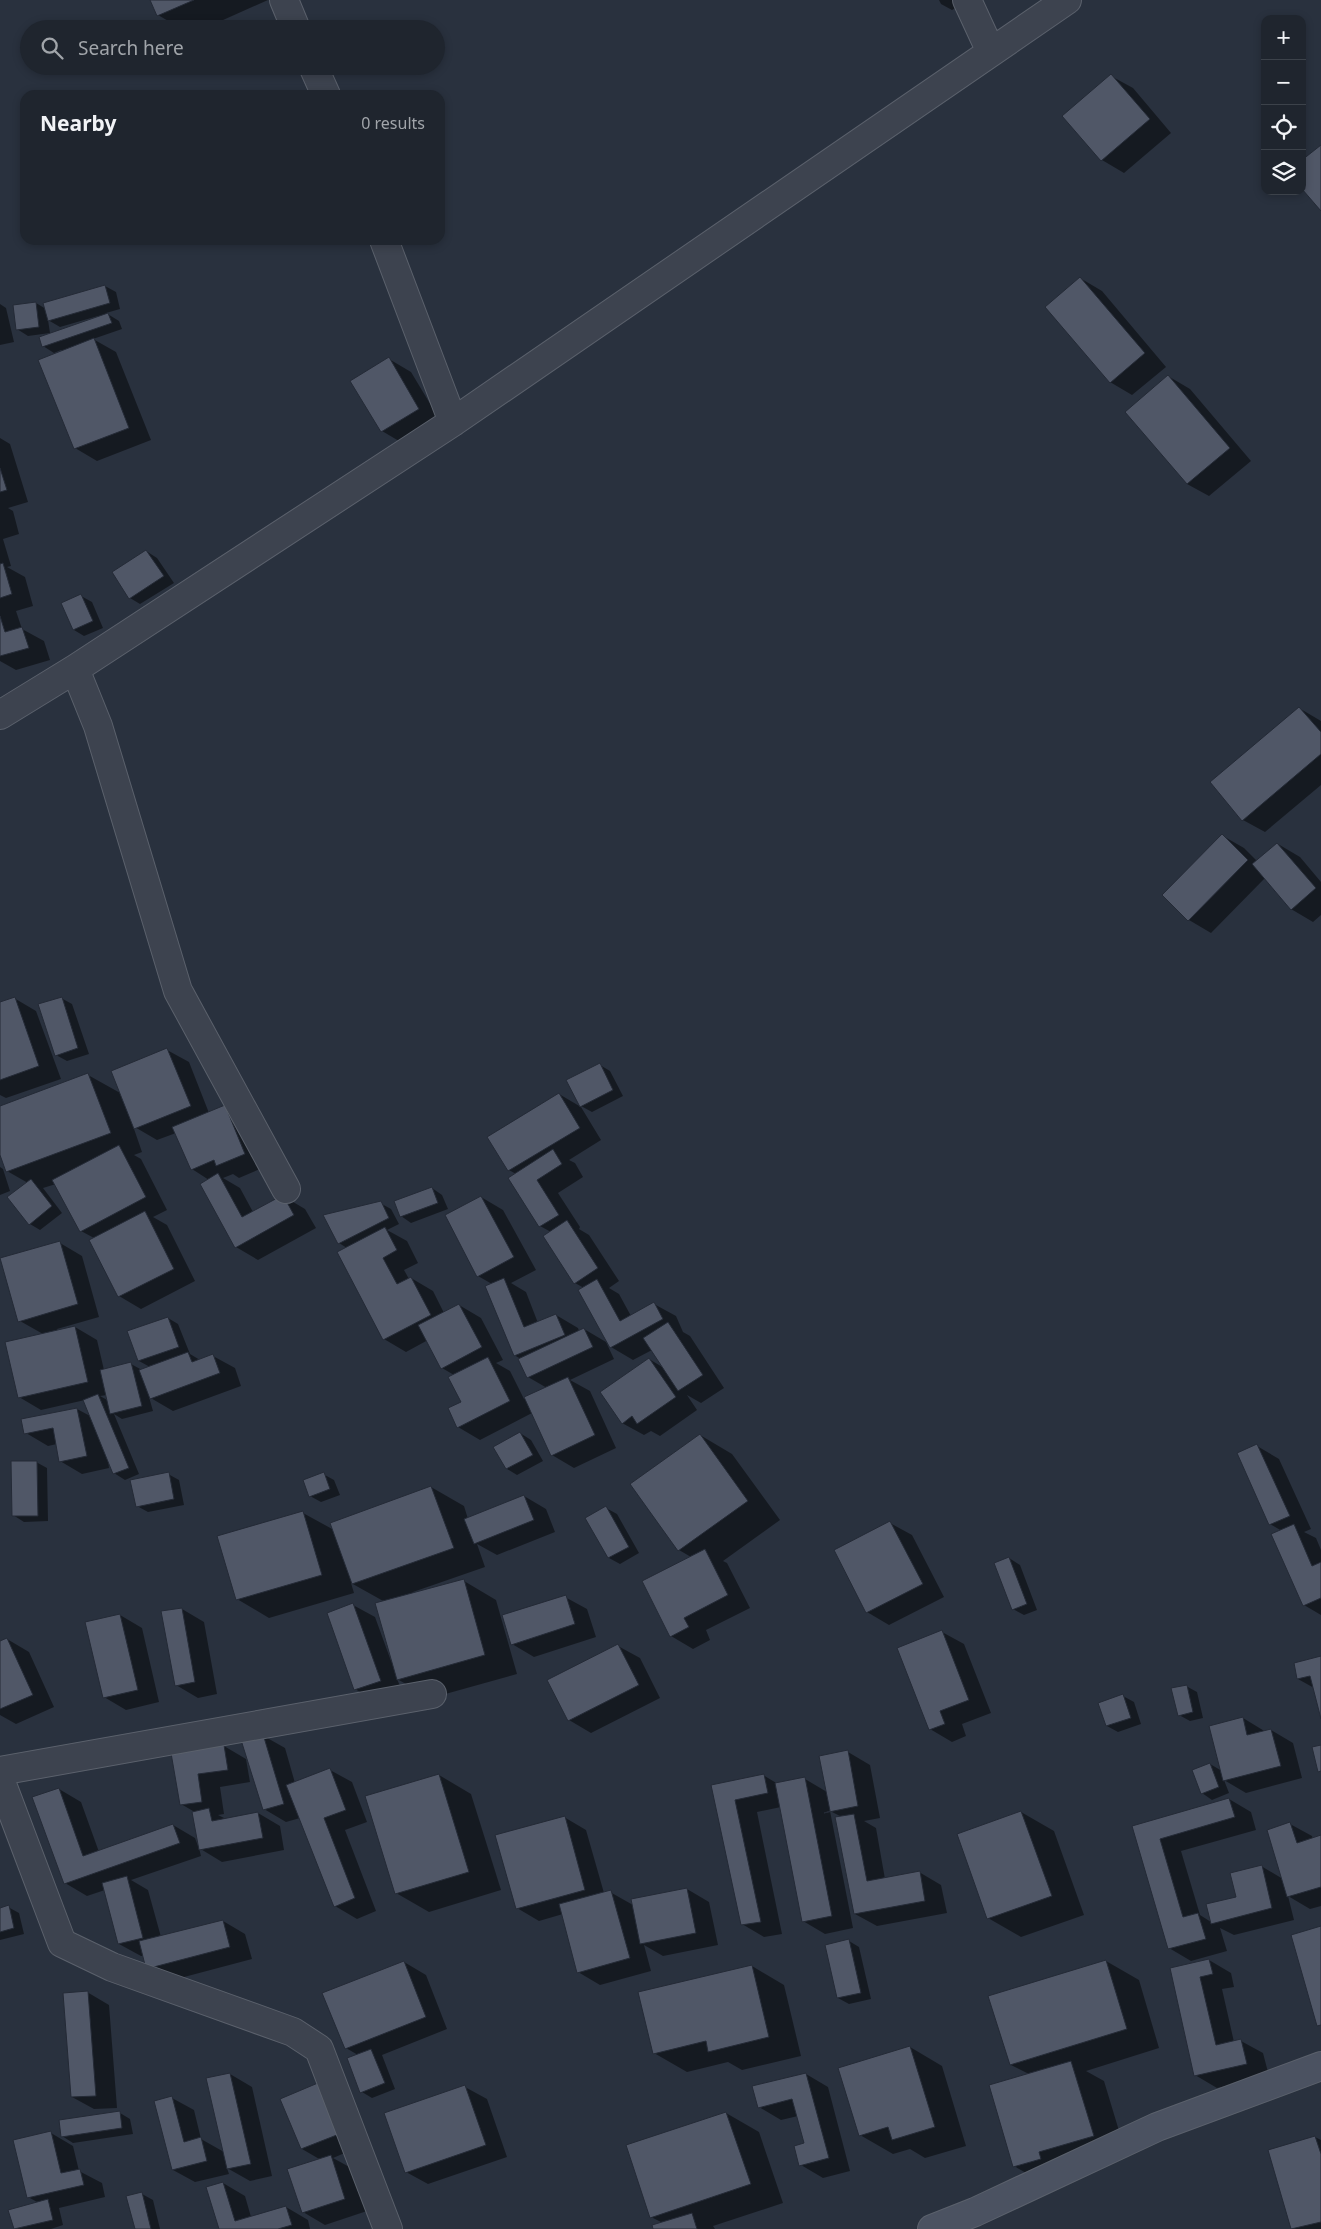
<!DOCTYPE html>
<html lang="en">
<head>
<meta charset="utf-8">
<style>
  body { margin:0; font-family:"Noto Sans",sans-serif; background:#2c313a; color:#f1f3f6 }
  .controls { position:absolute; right:15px; top:15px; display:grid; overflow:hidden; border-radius:10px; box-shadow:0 2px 8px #0003 }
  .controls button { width:45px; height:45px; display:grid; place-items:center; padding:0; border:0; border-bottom:1px solid #3c424a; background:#1f252e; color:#f1f3f6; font:25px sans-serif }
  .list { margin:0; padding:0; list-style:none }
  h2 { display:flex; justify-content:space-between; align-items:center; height:65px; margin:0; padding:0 20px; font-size:21px }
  h2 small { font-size:16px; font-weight:400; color:#a1a5aa }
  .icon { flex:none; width:28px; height:28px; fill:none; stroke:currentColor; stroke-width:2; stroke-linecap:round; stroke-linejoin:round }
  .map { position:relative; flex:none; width:1321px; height:2229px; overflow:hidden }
  .search { position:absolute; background:#1f252e; box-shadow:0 2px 8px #0003; left:20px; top:20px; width:425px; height:55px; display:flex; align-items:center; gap:12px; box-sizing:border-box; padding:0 18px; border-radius:28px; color:#a1a5aa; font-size:19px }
  .panel { position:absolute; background:#1f252e; box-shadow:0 2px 8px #0003; left:20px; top:90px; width:425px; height:155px; border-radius:15px }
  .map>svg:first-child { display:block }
  .shadow { fill:#0007; fill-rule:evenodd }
  .building { fill:#505767; stroke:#242a36 }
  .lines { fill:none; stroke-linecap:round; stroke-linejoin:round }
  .street-casing { stroke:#5b616c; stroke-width:30 }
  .secondary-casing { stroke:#5b616c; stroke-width:30 }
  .street { stroke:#3d434f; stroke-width:28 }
  .secondary { stroke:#4b5261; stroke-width:28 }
</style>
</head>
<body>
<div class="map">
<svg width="1321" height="2229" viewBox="0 0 1321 2229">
  <rect width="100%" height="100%" fill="#29313e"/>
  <path class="shadow" d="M152,0H268L203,29H182L158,15Z
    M939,0H969L952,10L941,4Z
    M1111,76L1133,88L1171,133L1124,173L1102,160Z
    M1080,278L1102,291L1166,367L1132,395L1110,382Z
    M105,286L116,292L120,309L106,313L119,321L122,329L93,339L116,352L151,440L97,461L75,448L62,352L61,350L54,353L43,346L99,318L98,316L60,327L48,320L50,333L28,336L17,329L36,303L46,309Z
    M0,304L6,308L14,342L0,345Z
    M389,359L411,372L441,422L404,444L382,431Z
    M1168,376L1190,389L1251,461L1209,496L1187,484Z
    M0,438L10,444L28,502L8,508L13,511L19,534L3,539L11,566L7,567L25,577L33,606L16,611L22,629L44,641L50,660L16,670L0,661Z
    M146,551L157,558L174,583L140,604L130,598Z
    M81,596L92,602L103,628L84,636L74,630Z
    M1299,708L1321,721V785L1265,832L1243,820Z
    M1223,836L1244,848L1257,861L1278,844L1300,857L1321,882V915L1313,922L1291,909L1265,878L1211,933L1189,920Z
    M14,998L36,1011L61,1079L6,1098L0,1095V1004Z
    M61,998L72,1004L89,1054L67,1061L56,1055Z
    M167,1050L189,1062L209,1113L225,1106L247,1119L267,1166L239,1178L233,1174L223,1178L240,1188L253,1212L283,1196L305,1209L316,1228L258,1260L236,1247L209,1180L192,1169L176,1133L157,1140L133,1126L142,1152L134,1155L141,1159L167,1210L153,1217L167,1225L195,1281L141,1309L119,1296L91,1240L94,1238L81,1231L56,1184L43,1188L62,1213L40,1230L30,1224L28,1183L7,1171L0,1152V1107L88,1075L122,1094Z
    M600,1065L610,1071L623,1096L592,1112L581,1106Z
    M559,1094L581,1107L601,1140L569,1160L575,1163L583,1177L558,1193L580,1227L579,1229L589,1235L619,1281L609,1288L619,1294L631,1316L654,1304L676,1316L683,1332L690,1336L724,1388L701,1403L687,1395L697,1410L660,1436L651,1431L644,1435L622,1423L649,1359L664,1368L652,1350L633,1360L611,1347L580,1290L584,1288L575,1283L551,1232L540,1226L516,1174L509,1170Z
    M0,1167L3,1169L10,1191L0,1195Z
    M432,1188L442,1195L448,1209L411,1223L401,1216Z
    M481,1197L503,1210L536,1270L511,1283L526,1292L538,1323L556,1315L578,1328L579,1331L584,1329L606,1342L614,1359L570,1380L590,1391L616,1448L574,1468L552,1455L532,1413L480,1440L458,1427L462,1402L454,1375L442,1368L428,1340L406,1352L384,1339L347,1248L339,1243L380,1203L391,1209L399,1224L387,1230L407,1241L418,1263L404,1270L409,1279L411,1278L433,1291L444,1313L459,1305L481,1318L503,1360L496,1363L510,1371L524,1399L547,1388L528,1377L521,1359L514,1355L492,1284L478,1276Z
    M60,1243L82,1256L99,1317L57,1329L58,1331L75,1327L97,1340L104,1370L131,1364L142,1370L150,1367L139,1361L168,1318L178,1324L190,1354L200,1360L213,1356L235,1368L241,1386L173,1411L149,1397L153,1411L122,1419L114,1414L139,1474L125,1480L114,1473L108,1459L109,1468L82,1474L60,1461L57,1444L48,1446L26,1433L77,1409L92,1417L85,1400L41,1410L19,1397L43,1334L20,1321ZM107,1395L109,1401L100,1396Z
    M520,1433L531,1440L543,1461L517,1475L507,1469Z
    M700,1435L732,1454L780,1520L723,1561L727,1563L750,1608L706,1630L710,1640L693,1649L671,1636L691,1557L679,1550Z
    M1257,1446L1279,1459L1311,1529L1304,1532L1316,1538L1321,1550V1615L1304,1605L1282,1531L1270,1524Z
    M36,1462L47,1468L48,1521L24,1522L13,1515Z
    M168,1474L179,1480L184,1505L148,1512L137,1506Z
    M323,1474L334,1480L340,1495L321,1502L310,1496Z
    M431,1487L464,1506L468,1519L524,1496L546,1509L555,1532L497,1555L477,1544L485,1567L413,1592L414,1594L464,1581L496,1600L517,1674L431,1698L397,1679L403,1693L377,1702L355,1689L353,1605L375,1617L391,1661L393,1660L385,1602L351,1583L354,1593L269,1618L237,1599L303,1513L334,1530Z
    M606,1508L617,1514L639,1553L620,1564L609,1558Z
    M890,1523L912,1535L944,1597L889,1625L867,1612Z
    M1009,1558L1020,1565L1037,1610L1024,1615L1013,1609Z
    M565,1597L587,1609L596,1637L534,1657L512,1644Z
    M182,1609L204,1622L217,1694L198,1698L176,1685Z
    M120,1615L142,1628L159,1702L126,1710L104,1697Z
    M942,1632L964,1644L991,1713L962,1724L966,1736L952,1742L930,1729Z
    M7,1639L29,1652L54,1707L16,1724L0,1715V1642Z
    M618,1646L640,1658L660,1698L591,1733L569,1720Z
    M1321,1657V1714L1314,1688L1298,1679Z
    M1186,1686L1197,1692L1203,1718L1190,1721L1179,1715Z
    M1123,1696L1134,1702L1141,1724L1118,1732L1107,1726Z
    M1243,1718L1266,1732L1271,1730L1293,1743L1302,1778L1246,1793L1224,1780L1229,1793L1212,1800L1202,1793L1210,1764L1222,1771Z
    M262,1735L285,1748L295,1783L330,1770L352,1782L367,1822L345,1830L376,1911L357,1919L335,1906L300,1818L286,1822L264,1809Z
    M224,1746L246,1759L250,1782L220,1787L224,1814L218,1815L226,1819L258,1813L280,1826L284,1850L222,1862L199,1848L201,1856L131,1880L148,1890L161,1937L223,1921L245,1934L252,1959L169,1981L147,1968L144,1956H141L119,1944L105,1890L87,1896L65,1883L59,1789L81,1802L99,1852L173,1825L195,1838L198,1846L200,1845L193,1811L181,1804L173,1754Z
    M848,1752L870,1765L880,1818L864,1821L876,1828L885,1879L919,1872L941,1885L947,1913L877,1926L855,1914L842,1817L830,1811L853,1928L825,1934L803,1921L781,1807L757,1812L782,1934L764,1937L742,1924L713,1786L763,1775L778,1784L805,1779L827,1792Z
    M439,1775L471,1794L501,1890L429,1912L396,1893Z
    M1229,1799L1251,1812L1256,1830L1181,1851L1200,1915L1211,1922L1238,1898L1261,1866L1283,1879L1290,1824L1312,1836L1313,1839L1321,1836V1906L1310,1909L1288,1896L1294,1920L1234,1935L1220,1928L1227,1951L1191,1961L1169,1948L1134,1826Z
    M1021,1812L1054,1831L1084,1915L1021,1937L988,1918Z
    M564,1817L586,1830L604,1893L610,1892L633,1905L687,1889L709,1902L718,1945L663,1956L644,1945L651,1971L600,1985L578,1972L563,1914L539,1921L517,1908Z
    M8,1907L19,1913L24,1934L0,1940V1909Z
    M849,1941L859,1947L871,1999L849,2004L838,1998Z
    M1209,1960L1231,1973L1234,1987L1222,1989L1234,2042L1241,2041L1263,2053L1269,2076L1217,2088L1195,2075L1171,1969Z
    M1106,1961L1139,1980L1159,2048L1086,2071L1104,2081L1126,2154L1047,2185L1014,2166L1029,2074L1011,2065L990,1997Z
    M404,1962L426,1975L447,2029L382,2055L395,2089L372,2098L362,2092L358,2055L346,2048Z
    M752,1966L784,1985L801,2056L742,2070L728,2062L687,2072L654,2053Z
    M87,1992L109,2005L117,2108L94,2109L72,2097Z
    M910,2047L942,2066L966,2146L925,2158L910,2149L893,2154L860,2135Z
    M230,2074L252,2087L272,2176L250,2181L227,2168L229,2174L195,2182L173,2170L172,2098L194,2110L201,2139L224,2152Z
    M806,2074L828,2087L850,2171L823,2178L801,2165L806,2144L798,2116L781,2120L759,2107Z
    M465,2087L487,2099L507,2157L428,2184L406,2172Z
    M282,2100L368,2143L333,2158L353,2169L367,2211L325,2225L303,2212L321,2160L302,2149Z
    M120,2113L130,2119L133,2134L73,2143L62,2136Z
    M726,2113L759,2132L783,2203L713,2226L715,2229H655L663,2223L651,2217Z
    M51,2133L73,2146L79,2171L102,2183L105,2197L59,2208L63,2225L51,2229H15L10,2211L39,2203L28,2197Z
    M1315,2137L1321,2140V2229H1293L1269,2151Z
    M223,2183L245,2196L251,2217L286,2207L308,2220L310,2229H220Z
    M142,2194L153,2200L160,2229H136Z"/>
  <path class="building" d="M150,0H194L157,16Z
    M1111,74L1150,119L1101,161L1062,116Z
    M1321,145V211L1302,189V160Z
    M1080,277L1145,353L1110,383L1045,307Z
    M105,285L110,303L48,321L43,303Z
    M36,302L39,327L16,330L13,305Z
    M108,313L112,323L42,347L39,337Z
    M94,338L129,428L74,449L38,360Z
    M389,357L419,409L381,432L350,381Z
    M1168,375L1230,448L1187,484L1125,412Z
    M0,468L7,490L0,492Z
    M146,550L164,576L129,599L112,572Z
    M3,563L12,594L0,598V564Z
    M81,594L93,621L73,630L61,603Z
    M0,616L5,632L22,627L29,648L0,656Z
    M1299,707L1321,732V754L1242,821L1210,782Z
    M1222,834L1248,860L1188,921L1162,895Z
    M1277,843L1316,888L1291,910L1252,864Z
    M15,997L39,1066L0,1080V1002Z
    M62,997L78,1048L55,1056L38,1004Z
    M167,1048L191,1106L134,1129L111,1071Z
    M600,1063L613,1090L580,1107L566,1080Z
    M88,1073L111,1133L6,1172L0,1155V1106Z
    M559,1093L580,1128L508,1171L487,1137Z
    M225,1105L245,1154L216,1166L214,1160L191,1170L172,1127Z
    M119,1145L146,1197L80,1232L52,1180Z
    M553,1149L562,1164L537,1180L559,1215L539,1227L508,1178Z
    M218,1173L242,1217L283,1195L294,1215L235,1248L200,1184Z
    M31,1179L52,1206L29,1225L7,1197Z
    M432,1187L438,1203L400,1217L394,1201Z
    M481,1196L514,1257L477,1277L445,1215Z
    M381,1201L389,1218L338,1244L323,1215Z
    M145,1211L174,1269L118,1297L89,1240Z
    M567,1220L598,1268L574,1284L543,1236Z
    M385,1227L397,1250L383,1258L397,1284L411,1277L431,1315L383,1340L337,1252Z
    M60,1241L78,1304L18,1322L0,1258Z
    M504,1278L524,1327L556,1314L565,1335L514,1356L485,1286Z
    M597,1279L620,1321L654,1302L663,1319L610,1348L578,1290Z
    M459,1304L482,1347L441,1369L418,1325Z
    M168,1317L179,1347L138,1361L127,1331Z
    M668,1322L703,1375L678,1391L643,1338Z
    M75,1326L88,1382L18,1398L5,1342Z
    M584,1328L593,1347L527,1378L518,1359Z
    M188,1352L192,1362L213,1354L220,1373L150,1399L139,1370Z
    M488,1357L510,1401L457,1428L448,1408L461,1402L448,1377Z
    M649,1358L676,1397L637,1424L632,1416L622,1424L600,1392Z
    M131,1362L142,1406L110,1414L100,1370Z
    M568,1377L595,1435L551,1456L524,1397Z
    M98,1394L129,1468L113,1474L83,1400Z
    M77,1408L87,1456L59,1462L53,1428L24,1434L21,1419Z
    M520,1432L533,1455L506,1469L493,1447Z
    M700,1434L748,1501L678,1551L630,1484Z
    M1257,1444L1290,1516L1269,1525L1237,1453Z
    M11,1461H37L38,1516H12Z
    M169,1472L174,1499L136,1507L130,1480Z
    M324,1472L330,1489L309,1497L303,1480Z
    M431,1486L454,1548L352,1584L330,1523Z
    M524,1495L534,1520L474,1544L464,1519Z
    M606,1506L629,1547L608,1558L585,1518Z
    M303,1511L322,1575L236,1600L217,1536Z
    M890,1521L923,1584L866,1613L834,1550Z
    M1294,1524L1312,1566L1321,1562V1598L1303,1606L1271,1534Z
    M705,1549L728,1595L684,1618L689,1627L670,1637L642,1581Z
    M1009,1557L1027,1604L1012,1610L994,1563Z
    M464,1579L485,1655L397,1680L375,1603Z
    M566,1595L575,1624L511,1645L502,1615Z
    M353,1603L381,1681L354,1690L327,1613Z
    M182,1608L195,1682L175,1686L161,1611Z
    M120,1614L138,1690L103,1698L85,1622Z
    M942,1630L969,1700L940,1711L945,1724L929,1730L897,1648Z
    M7,1638L33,1695L0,1709V1641Z
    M618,1644L639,1685L568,1721L547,1680Z
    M1321,1656V1719L1310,1676L1297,1679L1294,1663Z
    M1187,1685L1193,1712L1178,1716L1171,1688Z
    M1123,1694L1131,1718L1106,1726L1098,1703Z
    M1243,1717L1247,1735L1271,1729L1281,1766L1223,1781L1209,1726Z
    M263,1734L284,1804L263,1810L241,1740Z
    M224,1745L228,1770L198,1774L202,1802L180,1805L171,1753Z
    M1321,1745V1771L1318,1772L1312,1747Z
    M848,1750L858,1806L824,1813L830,1811L819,1756Z
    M1210,1763L1219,1787L1201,1794L1192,1770Z
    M330,1768L346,1810L324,1818L355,1898L334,1907L286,1785Z
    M439,1774L469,1872L395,1894L365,1796Z
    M764,1774L768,1793L735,1800L761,1922L741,1925L711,1785Z
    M805,1777L832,1916L802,1922L775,1783Z
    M59,1788L83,1856L173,1824L180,1843L64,1884L32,1797Z
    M1229,1798L1235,1817L1160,1839L1183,1917L1198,1913L1206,1939L1168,1949L1132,1826Z
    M209,1808L212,1821L258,1812L263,1838L199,1850L192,1812Z
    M1021,1811L1052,1896L987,1919L957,1834Z
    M854,1814L867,1881L920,1871L925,1901L854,1914L835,1817Z
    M565,1816L585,1890L516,1909L495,1835Z
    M1290,1822L1297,1843L1321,1835V1887L1287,1897L1267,1830Z
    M1262,1865L1272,1908L1211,1924L1206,1904L1236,1897L1230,1873Z
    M127,1876L143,1938L118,1944L102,1883Z
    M687,1888L696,1933L640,1944L631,1899Z
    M611,1890L630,1958L577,1973L559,1904Z
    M9,1905L14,1928L0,1932V1908Z
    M223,1920L230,1947L146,1969L139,1941Z
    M1321,1926V2025L1317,2026L1291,1935Z
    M849,1939L861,1993L837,1998L825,1945Z
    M1209,1959L1213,1974L1200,1977L1216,2045L1241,2039L1247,2064L1194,2076L1170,1968Z
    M1106,1960L1127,2029L1010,2065L988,1996Z
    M404,1961L426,2017L345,2049L322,1993Z
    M752,1965L769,2037L708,2052L706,2041L653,2054L638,1992Z
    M88,1991L96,2096L71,2097L63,1993Z
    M910,2046L935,2127L892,2140L888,2127L859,2136L838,2068Z
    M371,2049L385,2083L360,2093L347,2058Z
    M1071,2061L1094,2136L1039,2152L1041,2159L1013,2167L989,2085Z
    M230,2073L251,2164L227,2169L206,2078Z
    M806,2073L829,2158L799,2166L794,2146L804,2143L792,2099L758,2108L752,2086Z
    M325,2080L347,2131L301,2149L280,2099Z
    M465,2085L486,2145L405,2173L384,2113Z
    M172,2096L184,2142L201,2137L207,2161L172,2170L154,2101Z
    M120,2111L122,2128L61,2137L59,2120Z
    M726,2112L751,2184L650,2218L626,2145Z
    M51,2131L61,2173L80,2169L84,2185L27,2198L13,2140Z
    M1315,2136L1321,2154V2222L1291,2229L1268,2150Z
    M331,2155L345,2199L302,2213L287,2169Z
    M223,2182L235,2221L286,2206L292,2225L278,2229H219L206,2187Z
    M142,2192L151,2229H135L126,2196Z
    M48,2199L53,2220L14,2229L8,2210Z
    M692,2213L697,2229H653L652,2225Z"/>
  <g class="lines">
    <g class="street-casing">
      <path id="street" d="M284,0L296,29
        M967,0L991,52
        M313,66L326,95
        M384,240L453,422
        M75,669L98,726L178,991L286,1189
        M0,715L75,669L453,422L1067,0
        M0,1771L432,1694
        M0,1779L62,1943L112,1967L293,2032L319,2049L388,2229"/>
    </g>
    <g class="secondary-casing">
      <path id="secondary" d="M932,2229L975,2212L1157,2127L1321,2066"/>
    </g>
    <use href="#street" class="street"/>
    <use href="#secondary" class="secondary"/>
  </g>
</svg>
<div class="controls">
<button>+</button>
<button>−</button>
<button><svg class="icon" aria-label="locate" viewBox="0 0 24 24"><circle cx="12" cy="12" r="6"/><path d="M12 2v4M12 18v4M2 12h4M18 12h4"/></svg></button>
<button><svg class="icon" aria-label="layers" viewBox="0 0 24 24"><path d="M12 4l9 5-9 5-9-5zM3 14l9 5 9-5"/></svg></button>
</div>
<div class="search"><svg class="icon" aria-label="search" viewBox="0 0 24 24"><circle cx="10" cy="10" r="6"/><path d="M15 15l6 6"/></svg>Search here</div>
<section class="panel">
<h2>Nearby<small>0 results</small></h2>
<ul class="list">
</ul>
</section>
</div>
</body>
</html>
